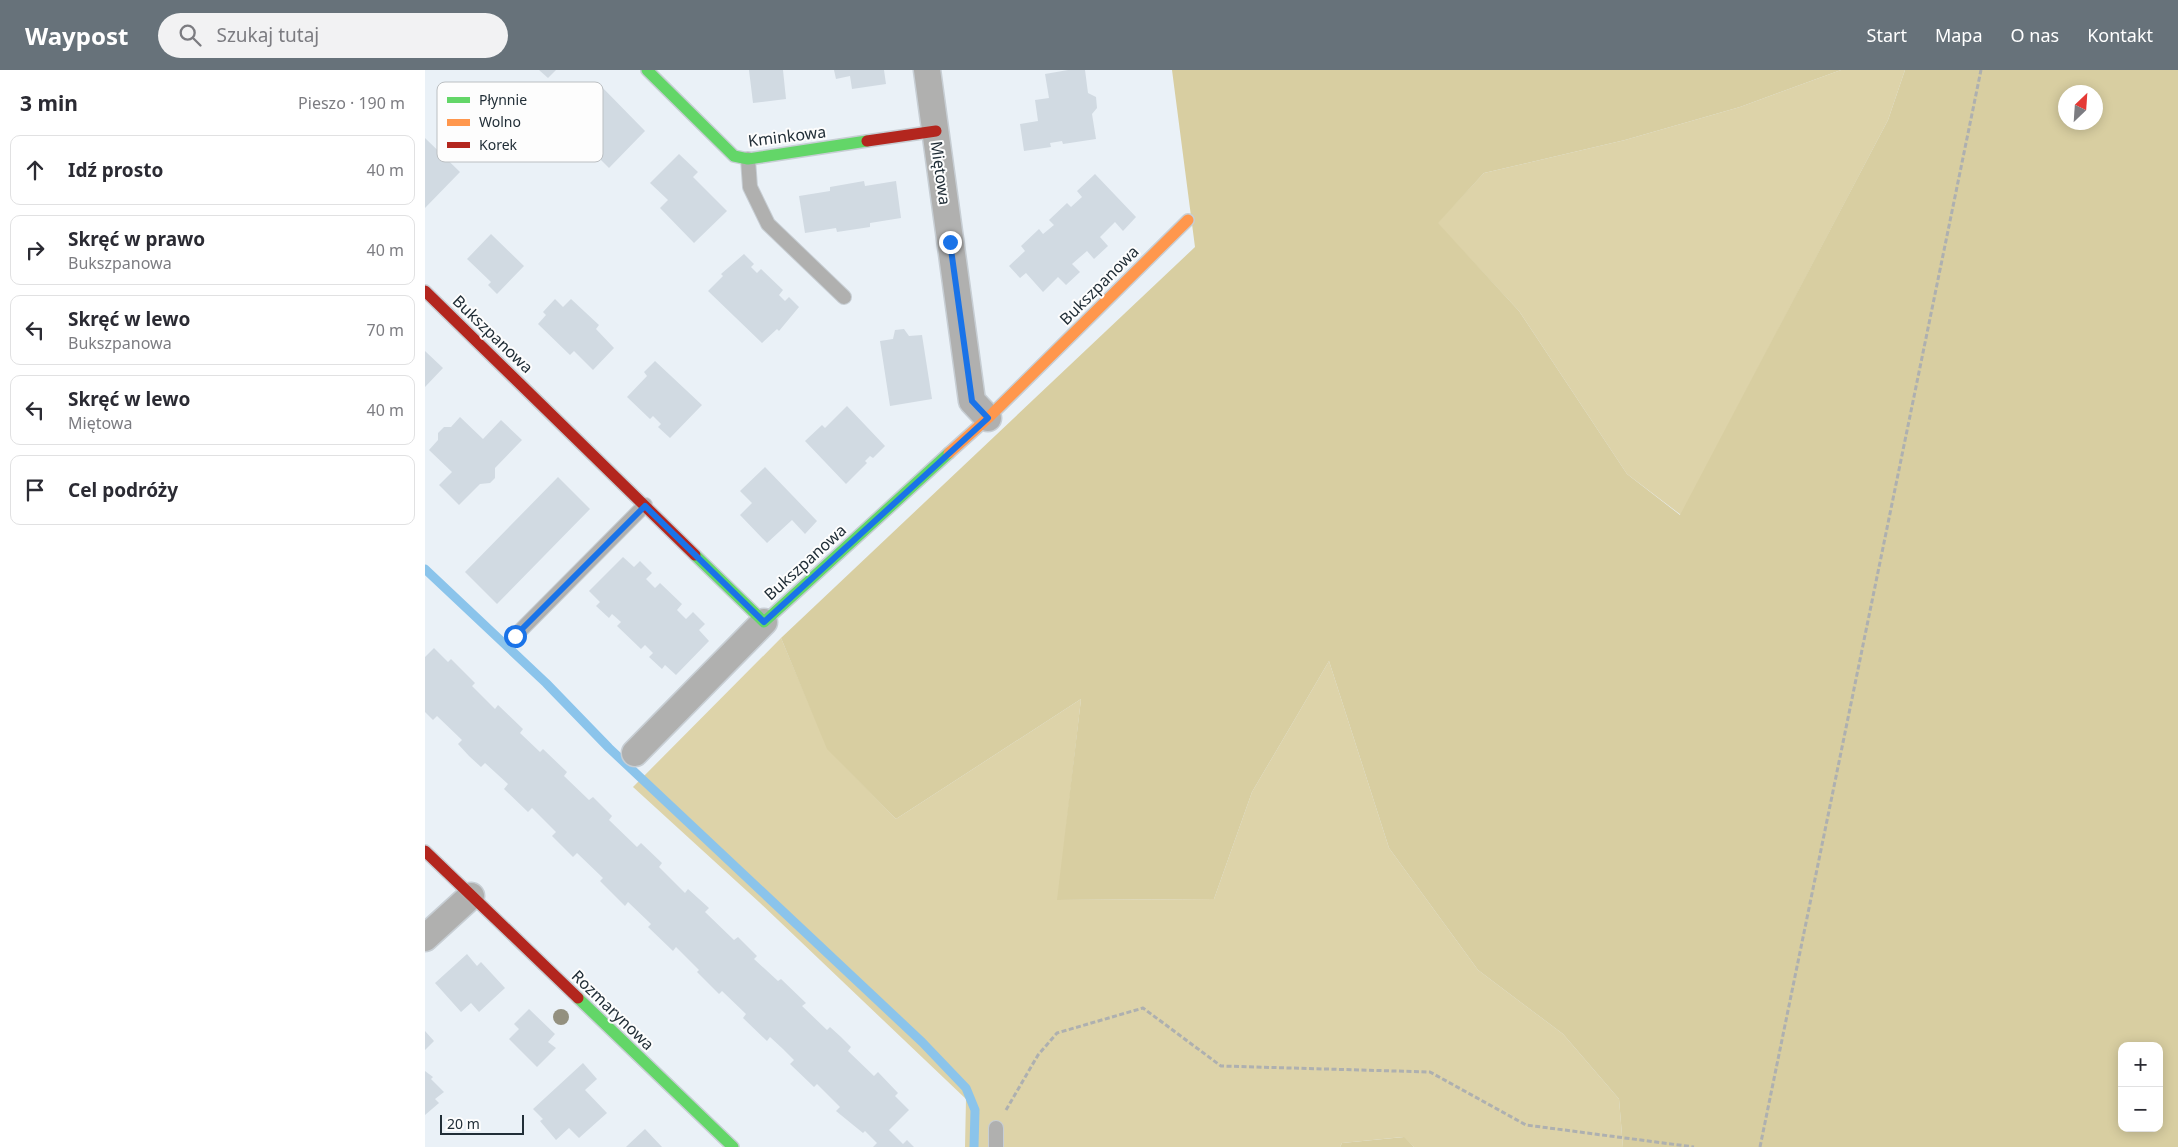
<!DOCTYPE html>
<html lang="pl">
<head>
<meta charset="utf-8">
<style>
  body { margin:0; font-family:"Noto Sans",sans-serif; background:#f2f2f3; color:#2b2b33 }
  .controls { position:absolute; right:15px; bottom:15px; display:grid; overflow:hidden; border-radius:10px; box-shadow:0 2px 12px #0003 }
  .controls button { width:45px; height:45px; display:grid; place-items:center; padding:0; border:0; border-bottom:1px solid #e1e1e2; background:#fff; color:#2b2b33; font:25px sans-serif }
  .compass { position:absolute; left:1633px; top:15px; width:45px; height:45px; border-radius:50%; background:#fff; box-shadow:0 2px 12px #0003; rotate:25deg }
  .scale { position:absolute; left:15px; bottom:12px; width:84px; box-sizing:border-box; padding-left:5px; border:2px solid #212e37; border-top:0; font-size:14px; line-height:18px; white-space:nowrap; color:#212e37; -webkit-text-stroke:4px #fdfdfd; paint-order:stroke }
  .stop { position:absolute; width:15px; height:15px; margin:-11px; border:4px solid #1a73e8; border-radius:50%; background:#fff }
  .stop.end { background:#1a73e8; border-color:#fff; box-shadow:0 1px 5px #0008 }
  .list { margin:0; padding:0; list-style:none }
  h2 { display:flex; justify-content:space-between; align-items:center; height:65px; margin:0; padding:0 20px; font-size:21px }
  h2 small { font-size:16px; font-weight:400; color:#7c7c81 }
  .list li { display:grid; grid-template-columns:32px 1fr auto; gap:15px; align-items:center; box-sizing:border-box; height:70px; margin:0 10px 10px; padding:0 10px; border:1px solid #e1e1e2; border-radius:10px }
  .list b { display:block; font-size:19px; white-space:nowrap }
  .list p { margin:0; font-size:16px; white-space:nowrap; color:#7c7c81 }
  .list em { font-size:16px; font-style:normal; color:#7c7c81 }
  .icon { flex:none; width:28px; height:28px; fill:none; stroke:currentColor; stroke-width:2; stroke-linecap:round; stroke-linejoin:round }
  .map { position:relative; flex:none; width:1753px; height:1077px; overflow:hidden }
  header { display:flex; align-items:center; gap:30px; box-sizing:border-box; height:70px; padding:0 25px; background:#67727a; color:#fff }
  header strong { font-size:24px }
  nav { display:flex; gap:28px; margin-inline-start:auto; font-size:18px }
  .search { width:350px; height:45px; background:#f2f2f3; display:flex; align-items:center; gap:12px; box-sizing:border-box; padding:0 18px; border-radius:28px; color:#7c7c81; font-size:19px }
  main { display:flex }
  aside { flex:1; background:#fff }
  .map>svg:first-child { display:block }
  .green { fill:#ddd3a9 }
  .forest { fill:#d8cea1; fill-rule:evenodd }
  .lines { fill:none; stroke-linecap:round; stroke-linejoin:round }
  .stream { stroke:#8bc4eb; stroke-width:9 }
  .building { fill:#d1dae2 }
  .lane-casing { stroke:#c7ced4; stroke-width:16 }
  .street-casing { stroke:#c7ced4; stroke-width:29 }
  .fast-casing { stroke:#c7ced4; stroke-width:14 }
  .slow-casing { stroke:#c7ced4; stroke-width:14 }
  .jam-casing { stroke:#c7ced4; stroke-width:14 }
  .path { stroke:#aeb0b0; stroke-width:3; stroke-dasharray:5 2.5; stroke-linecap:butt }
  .lane { stroke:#b0b0af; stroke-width:14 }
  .street { stroke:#b0b0af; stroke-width:26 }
  .fast { stroke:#63d668; stroke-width:11 }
  .slow { stroke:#ff974d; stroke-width:11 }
  .jam { stroke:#b3261e; stroke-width:11 }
  .tree { fill:#93907f }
  .route { stroke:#1a73e8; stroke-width:6 }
  .labels { text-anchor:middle; stroke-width:4; stroke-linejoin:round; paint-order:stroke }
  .street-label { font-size:16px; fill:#212e37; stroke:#fdfdfd }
  .key { fill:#fdfdfd; stroke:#bbbfc2; stroke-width:1 }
  .key-label { font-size:14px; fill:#212e37 }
</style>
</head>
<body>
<header>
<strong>Waypost</strong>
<div class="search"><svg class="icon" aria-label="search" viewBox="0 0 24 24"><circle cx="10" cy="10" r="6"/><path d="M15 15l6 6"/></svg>Szukaj tutaj</div>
<nav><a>Start</a><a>Mapa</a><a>O nas</a><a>Kontakt</a></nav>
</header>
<main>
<aside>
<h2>3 min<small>Pieszo · 190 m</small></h2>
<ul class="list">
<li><svg class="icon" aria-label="ahead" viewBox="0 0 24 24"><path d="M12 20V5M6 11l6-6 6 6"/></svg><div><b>Idź prosto</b></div><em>40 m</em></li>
<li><svg class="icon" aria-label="right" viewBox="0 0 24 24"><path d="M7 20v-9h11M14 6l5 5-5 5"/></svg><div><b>Skręć w prawo</b><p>Bukszpanowa</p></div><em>40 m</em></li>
<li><svg class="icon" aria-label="left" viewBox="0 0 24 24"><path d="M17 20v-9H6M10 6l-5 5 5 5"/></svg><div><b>Skręć w lewo</b><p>Bukszpanowa</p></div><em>70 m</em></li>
<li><svg class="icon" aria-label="left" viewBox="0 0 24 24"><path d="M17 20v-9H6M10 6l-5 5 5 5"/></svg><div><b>Skręć w lewo</b><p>Miętowa</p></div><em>40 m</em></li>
<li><svg class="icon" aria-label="arrive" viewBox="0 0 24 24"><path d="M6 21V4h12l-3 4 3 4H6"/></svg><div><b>Cel podróży</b></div></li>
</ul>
</aside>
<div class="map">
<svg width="1753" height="1077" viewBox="0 0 1753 1077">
  <rect width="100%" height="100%" fill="#eaf1f7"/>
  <path class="green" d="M1416,0H1480L1463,50L1256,445L1202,404L1094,241L1012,153L1059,103L1200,70L1315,37Z
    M356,568L403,679L471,749L656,629L633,830L789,829L827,722L904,591L964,778L1053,900L1138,964L1194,1029L1198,1077H989L978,1067L917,1073L915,1077H540L541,1029L334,832L208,717Z"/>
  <path class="forest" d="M747,0H1416L1315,37L1200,70L1059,103L1013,153L1094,241L1202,404L1255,445L1463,50L1480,0H1753V1077H1198L1194,1029L1138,964L1053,900L964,778L904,591L827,722L789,829L632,830L656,629L471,749L402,679L356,568L770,177ZM1640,22H1670V52H1640ZM1697,976H1734V1058H1697Z
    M979,1067L989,1077H915L917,1073Z"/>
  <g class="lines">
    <path class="stream" d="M0,499L121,613L184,678L497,972L541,1018L550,1040L549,1077"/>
  </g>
  <path class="building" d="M114,0H131L123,8Z
    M324,0H358L361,29L328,33Z
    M409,0H459L461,14L427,19L425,6L411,9Z
    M643,0H660L663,23L671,27L672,38L667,44L671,69L638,74L637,71L625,73L626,77L599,81L595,54L613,51L610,30L624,28L620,4Z
    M174,14L220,61L184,98L138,52Z
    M0,68L35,102L0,138Z
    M254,84L273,102L268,107L302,141L269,173L235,138L243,130L225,113Z
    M670,104L711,147L698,161L690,152L675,167L683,176L669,189L662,181L647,194L655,202L641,215L633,207L618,222L601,203L595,208L584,196L600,181L596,176L614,159L618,164L629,155L624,150L642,133L646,137L657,127L652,121Z
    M439,111L440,116L471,111L476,148L445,153V157L412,162L411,158L380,163L374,126L405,121V117Z
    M66,164L99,196L72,224L63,215L66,212L42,189Z
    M319,184L329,194L326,197L332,203L336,199L358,220L354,225L360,231L364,227L374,237L354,261L352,259L337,273L283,221L298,206L296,204Z
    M130,229L138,237L146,229L174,255L171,259L189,278L168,300L149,281L145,285L113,254L121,245L118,242Z
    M479,259L484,266L497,265L507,329L465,336L455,271L468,269L470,260Z
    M0,281L18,298L0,317Z
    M230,291L277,335L245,368L233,357L236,354L228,346L225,349L202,327L222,306L219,302Z
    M422,336L460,376L448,388L445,386L440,391L442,393L421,414L380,371L397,355L400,358Z
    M35,347L58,369L76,350L97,370L70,398V408L65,413L55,414L34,435L14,415L27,402L4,380L13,370V363L19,357H26Z
    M340,397L392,451L380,464L367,450L342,473L315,445L327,433L315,421Z
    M133,407L165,439L72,534L40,502Z
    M198,487L209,497L215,491L227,503L221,509L230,518L235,513L257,534L252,540L261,549L268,542L280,554L274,560L284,571L251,605L240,595L237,599L224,587L228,583L220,575L216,579L192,556L196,552L187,544L184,548L171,536L175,532L164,521Z
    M9,578L23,592L26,589L50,613L47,616L70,639L73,635L98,659L95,663L115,682L118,679L142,702L139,706L164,730L168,727L187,746L184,750L212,777L216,773L237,793L234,797L260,823L263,819L284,838L280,842L309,870L313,867L332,886L329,889L353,911L356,909L381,933L377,936L402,960L405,957L416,967L426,977L423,981L449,1006L453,1002L473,1023L470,1026L484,1040L464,1060L478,1074L482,1070L489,1077H448L452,1073L440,1061L438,1063L411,1041L415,1037L392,1014L389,1017L365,994L369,990L358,979L345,967L342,971L318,948L321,944L297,921L294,924L272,902L274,900L251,877L248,881L223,857L226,854L203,832L200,836L175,811L178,808L152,783L148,787L127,766L131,762L107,738L103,742L79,719L83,714L60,693L56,697L44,686L33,674L37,670L12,646L8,650L0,642V587Z
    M42,884L52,896L56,892L80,918L54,942L46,933L36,942L10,913Z
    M104,939L130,964L123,972L131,978L112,997L84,969L94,959L89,954Z
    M0,961L9,971L0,980Z
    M158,993L172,1009L160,1020L182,1043L154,1068L144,1058L131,1070L115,1051L118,1049L108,1039Z
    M0,1001L8,1007L6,1009L19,1022L10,1029L14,1033L0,1045Z
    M220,1059L237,1077H201L203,1075Z"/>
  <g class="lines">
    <g class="lane-casing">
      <path id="lane" d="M323,89L325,117L343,154L419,227
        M90,566L220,435
        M571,1077V1058"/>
    </g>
    <g class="street-casing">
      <path id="street" d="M502,0L547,331L563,348
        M210,683L339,552
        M0,868L46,826"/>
    </g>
    <g class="fast-casing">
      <path id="fast" d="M222,0L309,86L323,89L442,71
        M270,485L339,552L524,383
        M153,928L308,1077"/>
    </g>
    <g class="slow-casing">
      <path id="slow" d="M524,383L563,348L763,150"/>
    </g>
    <g class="jam-casing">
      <path id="jam" d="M442,71L511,61
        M0,221L270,485
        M0,781L153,928"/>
    </g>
    <path class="path" d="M581,1040L613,985L632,963L718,938L796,996L1005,1002L1101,1055L1269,1077
      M1335,1077L1556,0"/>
    <use href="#lane" class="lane"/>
    <use href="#street" class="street"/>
    <use href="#fast" class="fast"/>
    <use href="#slow" class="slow"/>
    <use href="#jam" class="jam"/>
  </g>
  <circle class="tree" cx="136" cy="947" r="8"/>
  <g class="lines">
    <path class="route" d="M90,566L220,436L339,552L563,348L547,331L525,172"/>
  </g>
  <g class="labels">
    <g class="street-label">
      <text transform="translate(362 66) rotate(-7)" y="6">Kminkowa</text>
      <text transform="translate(516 103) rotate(82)" y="6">Miętowa</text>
      <text transform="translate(674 215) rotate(-45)" y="6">Bukszpanowa</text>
      <text transform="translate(68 264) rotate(44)" y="6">Bukszpanowa</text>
      <text transform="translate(380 492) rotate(-42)" y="6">Bukszpanowa</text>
      <text transform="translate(188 940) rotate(44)" y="6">Rozmarynowa</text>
    </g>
  </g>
  <rect x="12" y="12" width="166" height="80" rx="8" class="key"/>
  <rect x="22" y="27" width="23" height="6" fill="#63d668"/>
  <rect x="22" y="49" width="23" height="7" fill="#ff974d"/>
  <rect x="22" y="72" width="23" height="6" fill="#b3261e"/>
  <g class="key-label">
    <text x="54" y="35">Płynnie</text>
    <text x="54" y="57">Wolno</text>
    <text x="54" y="80">Korek</text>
  </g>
</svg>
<div class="controls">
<button>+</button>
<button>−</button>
</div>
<svg class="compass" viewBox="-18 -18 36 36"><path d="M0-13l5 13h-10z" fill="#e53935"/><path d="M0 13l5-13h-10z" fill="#7c7c81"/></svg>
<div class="scale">20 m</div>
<div class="stop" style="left:90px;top:566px"></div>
<div class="stop end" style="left:525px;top:172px"></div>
</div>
</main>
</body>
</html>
